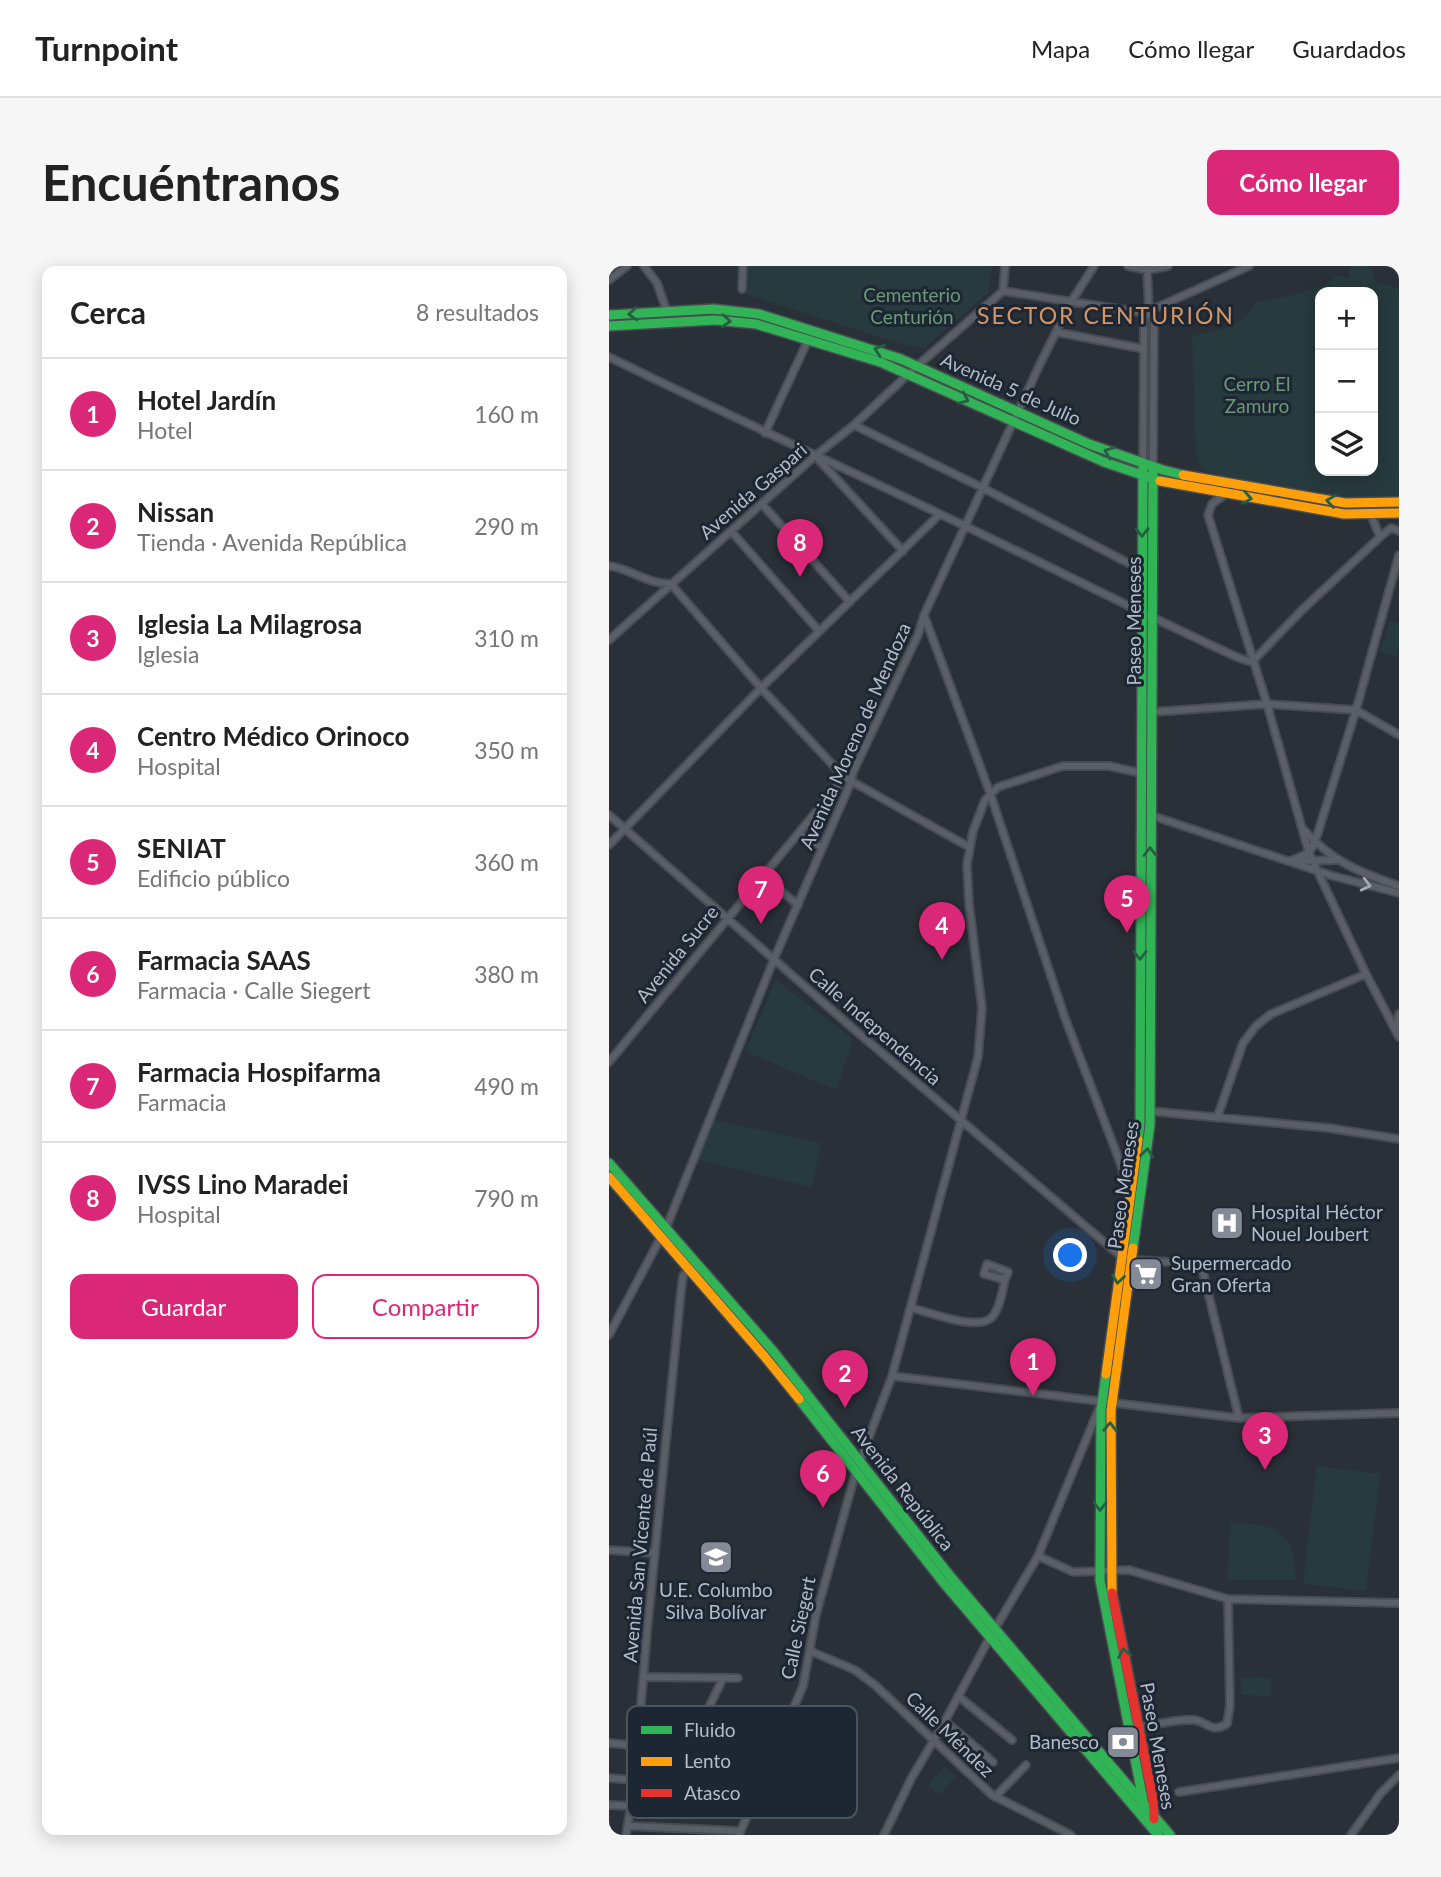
<!DOCTYPE html>
<html lang="es">
<head>
<meta charset="utf-8">
<style>
  body { margin:0; font-family:Lato,sans-serif; background:#f6f6f6; color:#222 }
  .controls { position:absolute; right:21px; top:21px; display:grid; overflow:hidden; border-radius:14px; box-shadow:0 4px 18px #0003 }
  .controls button { width:63px; height:63px; display:grid; place-items:center; padding:0; border:0; border-bottom:2px solid #e0e0e0; background:#fff; color:#222; font:35px sans-serif }
  .you { position:absolute; left:462px; top:990px; width:24px; height:24px; margin:-18px; border:5px solid #fff; border-radius:50%; background:#1a73e8; box-shadow:0 0 0 10px #1a73e833 }
  .badge { display:grid; place-items:center; width:46px; height:46px; border-radius:50%; background:#db2777; color:#fff; font-size:23px; font-weight:700 }
  .pin { position:absolute; translate:-50% -58px; filter:drop-shadow(0 2px 4px #0008) }
  .pin::after { content:''; position:absolute; top:37px; width:24px; height:21px; background:inherit; clip-path:polygon(0 0,100% 0,50% 100%) }
  .list { margin:0; padding:0; list-style:none }
  h2 { display:flex; justify-content:space-between; align-items:center; height:91px; margin:0; padding:0 28px; font-size:30px }
  h2 small { font-size:23px; font-weight:400; color:#767676 }
  .list li { display:grid; grid-template-columns:46px 1fr auto; gap:21px; align-items:center; box-sizing:border-box; height:112px; padding:0 28px; border-top:2px solid #e0e0e0 }
  .list b { display:block; font-size:26px; white-space:nowrap }
  .list p { margin:0; font-size:23px; white-space:nowrap; color:#767676 }
  .list em { font-size:23px; font-style:normal; color:#767676 }
  .actions { display:flex; gap:14px; padding:21px 28px }
  .actions a { flex:1; padding:16px 0; border:2px solid #db2777; border-radius:14px; text-align:center; font-size:24px; color:#db2777 }
  .actions .main { background:#db2777; color:#fff }
  .icon { flex:none; width:38px; height:38px; fill:none; stroke:currentColor; stroke-width:2; stroke-linecap:round; stroke-linejoin:round }
  .map { position:relative; flex:none; width:790px; height:1569px; overflow:hidden; border-radius:14px }
  header { display:flex; align-items:center; gap:42px; box-sizing:border-box; height:98px; padding:0 35px; background:#fff; border-bottom:2px solid #e0e0e0 }
  header strong { font-size:33px }
  nav { display:flex; gap:38px; margin-inline-start:auto; font-size:24px }
  .intro { display:flex; align-items:center; justify-content:space-between; box-sizing:border-box; height:168px; padding:0 42px }
  h1 { margin:0; font-size:49px }
  .button { padding:18px 32px; border-radius:14px; background:#db2777; color:#fff; font-size:24px; font-weight:700 }
  main { display:flex; gap:42px; padding:0 42px }
  aside { flex:1; background:#fff; border-radius:14px; box-shadow:0 4px 18px #0003 }
  .map>svg:first-child { display:block }
  .green { fill:#273a3e; fill-rule:evenodd }
  .lines { fill:none; stroke-linecap:round; stroke-linejoin:round }
  .street-casing { stroke:#484c53; stroke-width:10 }
  .fast-casing { stroke:#484c53; stroke-width:12 }
  .slow-casing { stroke:#484c53; stroke-width:12 }
  .jam-casing { stroke:#484c53; stroke-width:12 }
  .street { stroke:#5a5e66; stroke-width:6 }
  .fast { stroke:#30b455; stroke-width:9 }
  .slow { stroke:#ff9f0a; stroke-width:9 }
  .jam { stroke:#e5322d; stroke-width:9 }
  .oneway { stroke:#255f41 }
  .oneway2 { stroke:#a2a9b5 }
  .labels { text-anchor:middle; stroke-width:6; stroke-linejoin:round; paint-order:stroke }
  .park-label { font-size:19px; fill:#6b9a76; stroke:#1d2633 }
  .street-label { font-size:19px; fill:#b4bcc9; stroke:#1d2633 }
  .poi-label { font-size:19px; fill:#b4bcc9; stroke:#1d2633; text-anchor:start }
  .quarter-label { font-size:23px; letter-spacing:2px; fill:#d59563; stroke:#1d2633 }
  .key { fill:#1d2633; stroke:#4a5360; stroke-width:2 }
  .key-label { font-size:19px; fill:#b4bcc9 }
</style>
</head>
<body>
<header>
<strong>Turnpoint</strong>
<nav><a>Mapa</a><a>Cómo llegar</a><a>Guardados</a></nav>
</header>
<div class="intro"><h1>Encuéntranos</h1><a class="button">Cómo llegar</a></div>
<main>
<aside>
<h2>Cerca<small>8 resultados</small></h2>
<ul class="list">
<li><span class="badge">1</span><div><b>Hotel Jardín</b><p>Hotel</p></div><em>160 m</em></li>
<li><span class="badge">2</span><div><b>Nissan</b><p>Tienda · Avenida República</p></div><em>290 m</em></li>
<li><span class="badge">3</span><div><b>Iglesia La Milagrosa</b><p>Iglesia</p></div><em>310 m</em></li>
<li><span class="badge">4</span><div><b>Centro Médico Orinoco</b><p>Hospital</p></div><em>350 m</em></li>
<li><span class="badge">5</span><div><b>SENIAT</b><p>Edificio público</p></div><em>360 m</em></li>
<li><span class="badge">6</span><div><b>Farmacia SAAS</b><p>Farmacia · Calle Siegert</p></div><em>380 m</em></li>
<li><span class="badge">7</span><div><b>Farmacia Hospifarma</b><p>Farmacia</p></div><em>490 m</em></li>
<li><span class="badge">8</span><div><b>IVSS Lino Maradei</b><p>Hospital</p></div><em>790 m</em></li>
</ul>
<div class="actions"><a class="main">Guardar</a><a>Compartir</a></div>
</aside>
<div class="map">
<svg width="790" height="1569" viewBox="0 0 790 1569">
  <rect width="100%" height="100%" fill="#2a3038"/>
  <path class="green" d="M138,0H383L379,27L315,82L293,78L136,28Z
    M741,0H762L767,16L790,23V233L742,235L625,217L609,208L593,204L587,187L583,70C610,63 632,63 646,37C665,33 718,24 728,9L739,12ZM711,26H764V205H711Z
    M781,355L790,358V382L787,391L771,386Z
    M167,714L244,773L227,824L136,785Z
    M101,853L212,877L203,921L85,893Z
    M708,1200L771,1208L757,1325L694,1318Z
    M622,1257C666,1257 688,1265 686,1314H618Z
    M632,1411L662,1412V1430L632,1429Z
    M336,1500L347,1510L330,1529L319,1519Z"/>
  <g class="lines">
    <g class="street-casing">
      <path id="street" d="M35,0L48,17L58,46
        M519,0L539,4L559,0
        M538,0L540,45
        M0,14L18,0
        M133,23L134,0
        M394,25L529,46L540,45L640,0
        M394,25L396,0
        M540,45L545,53L544,201
        M447,66L535,83
        M0,91C118,149 238,203 356,260C448,304 538,350 630,392L643,396L692,345L771,271L762,249
        M245,159L374,222L533,304
        M156,167L199,74
        M210,194L294,285
        M534,198L535,53L540,45
        M616,228L603,238L599,249L658,438L700,587L757,708L790,771
        M153,238L241,336
        M122,265L210,365
        M771,271L782,262L790,265
        M0,300C22,303 39,318 62,318L152,422L235,511L360,581
        M315,349L381,527L456,752L512,899L519,928
        M0,374L206,190L245,159L308,100L394,25
        M543,446L658,438L747,444L790,469
        M0,549L240,759L508,987L527,994L592,998L630,1152
        M541,549L724,610L790,627
        M695,564C724,596 750,606 790,620
        M189,568L213,581
        M0,579L152,422L331,248
        M681,595L700,587L706,576L747,444L790,289
        M691,595L728,594
        M154,610L189,639
        M788,763L790,748
        M0,796L236,511
        M540,845L720,862L790,873
        M608,852L634,777L647,760L662,748L757,708
        M57,962L165,693L242,516L244,506L309,369L315,349L431,98L462,36L485,0
        M378,998L399,1006L396,1014L375,1008Z
        M303,1042C320,1046 370,1066 383,1051C391,1043 393,1025 396,1014
        M0,1069L52,971
        M283,1110L630,1152L790,1147
        M251,1195L283,1110L369,791L373,742L360,638L358,598L364,565L376,534L389,521L454,500H500L532,507
        M0,1284L45,1287
        M429,1290L464,1306L520,1304L619,1333L790,1337
        M201,1385L246,1404L267,1420L383,1529L462,1569
        M34,1411L129,1412
        M349,1430L403,1474
        M336,1455L384,1496
        M530,1461C543,1459 575,1452 586,1454C601,1457 601,1467 618,1458L621,1439L619,1333
        M90,1462L114,1412
        M0,1477L30,1480
        M29,1489L86,1493
        M164,1492L217,1515
        M0,1512L26,1514
        M25,1523L80,1527
        M570,1526L790,1492
        M386,1531L417,1499
        M0,1539L23,1540
        M19,1560L131,1565
        M17,1569L25,1523L38,1366L72,1025L74,1010L80,1002
        M130,1569L194,1420L207,1349L247,1205
        M275,1569L302,1513L336,1455L381,1371L429,1290L491,1140
        M742,1569L772,1527L790,1509"/>
    </g>
    <g class="fast-casing">
      <path id="fast" d="M0,49L105,43L150,48L292,93L480,178L554,204L574,209
        M0,60L106,54L147,58L271,96L495,196L551,215
        M529,874L531,858L534,198
        M0,897L164,1085L341,1310L561,1569
        M524,982L541,859L544,201
        M497,1108L492,1144L491,1314L535,1539
        M190,1133L334,1316L549,1569"/>
    </g>
    <g class="slow-casing">
      <path id="slow" d="M574,209L736,237L790,236
        M551,215L735,248L790,247
        M0,911L156,1091L190,1133
        M497,1108L529,874
        M503,1327L502,1145L524,982"/>
    </g>
    <g class="jam-casing">
      <path id="jam" d="M503,1327L544,1533L545,1553"/>
    </g>
    <use href="#street" class="street"/>
    <use href="#fast" class="fast"/>
    <use href="#slow" class="slow"/>
    <use href="#jam" class="jam"/>
  </g>
  <defs><path id="oneway-chevron" d="M-2-3.5L2.5 0L-2 3.5" fill="none" stroke-width="1.6" stroke-linecap="round" stroke-linejoin="round" transform="scale(1.75)"/></defs>
  <g class="oneway">
    <use href="#oneway-chevron" transform="translate(24 48) rotate(177)"/>
    <use href="#oneway-chevron" transform="translate(117 55) rotate(3)"/>
    <use href="#oneway-chevron" transform="translate(270 84) rotate(-161)"/>
    <use href="#oneway-chevron" transform="translate(355 133) rotate(24)"/>
    <use href="#oneway-chevron" transform="translate(500 186) rotate(-159)"/>
    <use href="#oneway-chevron" transform="translate(638 232) rotate(10)"/>
    <use href="#oneway-chevron" transform="translate(722 235) rotate(-171)"/>
    <use href="#oneway-chevron" transform="translate(533 266) rotate(91)"/>
    <use href="#oneway-chevron" transform="translate(541 586) rotate(-90)"/>
    <use href="#oneway-chevron" transform="translate(531 689) rotate(90)"/>
    <use href="#oneway-chevron" transform="translate(538 887) rotate(-82)"/>
    <use href="#oneway-chevron" transform="translate(509 1013) rotate(98)"/>
    <use href="#oneway-chevron" transform="translate(501 1161) rotate(-89)"/>
    <use href="#oneway-chevron" transform="translate(491 1240) rotate(90)"/>
    <use href="#oneway-chevron" transform="translate(515 1387) rotate(-101)"/>
  </g>
  <use class="oneway2" href="#oneway-chevron" transform="translate(757 619) rotate(14)"/>
  <defs>
    <g id="hospital-square" transform="scale(1.75)"><rect x="-9" y="-9" width="18" height="18" rx="4" fill="#848b96" stroke="#1d2633"/><path d="M-5-5h3v3.5h4V-5h3V5h-3V1.5h-4V5h-3Z" fill="#fff"/></g>
    <g id="supermarket-square" transform="scale(1.75)"><rect x="-9" y="-9" width="18" height="18" rx="4" fill="#848b96" stroke="#1d2633"/><path d="M-6-5.5h2.5l.6 2H6L4.5 2H-2.5L-4.4-4H-6ZM-1.5 3.2a1.3 1.3 0 1 0 .1 0ZM3 3.2a1.3 1.3 0 1 0 .1 0Z" fill="#fff"/></g>
    <g id="school-square" transform="scale(1.75)"><rect x="-9" y="-9" width="18" height="18" rx="4" fill="#848b96" stroke="#1d2633"/><path d="M0-5L7-2L0 1L-7-2ZM-4 1L0 2.5L4 1V4Q0 6-4 4Z" fill="#fff"/></g>
    <g id="bank-square" transform="scale(1.75)"><rect x="-9" y="-9" width="18" height="18" rx="4" fill="#848b96" stroke="#1d2633"/><path d="M-6-4H6V4H-6ZM0-2.3a2.3 2.3 0 1 0 0 4.6a2.3 2.3 0 1 0 0-4.6Z" fill="#fff"/></g>
  </defs>
  <g fill-rule="evenodd">
    <use href="#hospital-square" x="618" y="957"/>
    <use href="#supermarket-square" x="537" y="1008"/>
    <use href="#school-square" x="107" y="1291"/>
    <use href="#bank-square" x="514" y="1476"/>
  </g>
  <g class="labels">
    <g class="park-label">
      <text x="303" y="36">Cementerio<tspan x="303" dy="22">Centurión</tspan></text>
      <text x="648" y="125">Cerro El<tspan x="648" dy="22">Zamuro</tspan></text>
    </g>
    <g class="street-label">
      <text transform="translate(402 123) rotate(24)" y="7">Avenida 5 de Julio</text>
      <text transform="translate(144 225) rotate(-41)" y="7">Avenida Gaspari</text>
      <text transform="translate(525 355) rotate(-90)" y="7">Paseo Meneses</text>
      <text transform="translate(246 470) rotate(-66)" y="7">Avenida Moreno de Mendoza</text>
      <text transform="translate(68 688) rotate(-51)" y="7">Avenida Sucre</text>
      <text transform="translate(266 760) rotate(41)" y="7">Calle Independencia</text>
      <text transform="translate(514 919) rotate(-82)" y="7">Paseo Meneses</text>
      <text transform="translate(294 1222) rotate(52)" y="7">Avenida República</text>
      <text transform="translate(31 1279) rotate(-85)" y="7">Avenida San Vicente de Paúl</text>
      <text transform="translate(189 1362) rotate(-78)" y="7">Calle Siegert</text>
      <text transform="translate(341 1468) rotate(44)" y="7">Calle Méndez</text>
      <text transform="translate(549 1480) rotate(80)" y="7">Paseo Meneses</text>
    </g>
    <g class="poi-label">
      <text x="642" y="953">Hospital Héctor<tspan x="642" dy="22">Nouel Joubert</tspan></text>
      <text x="562" y="1004">Supermercado<tspan x="562" dy="22">Gran Oferta</tspan></text>
      <text x="107" y="1331" text-anchor="middle">U.E. Columbo<tspan x="107" dy="22">Silva Bolívar</tspan></text>
      <text x="490" y="1483" text-anchor="end">Banesco</text>
    </g>
    <g class="quarter-label">
      <text x="497" y="58">SECTOR CENTURIÓN</text>
    </g>
  </g>
  <rect x="18" y="1440" width="230" height="112" rx="10" class="key"/>
  <rect x="32" y="1460" width="31" height="8" fill="#30b455"/>
  <rect x="32" y="1491" width="31" height="9" fill="#ff9f0a"/>
  <rect x="32" y="1523" width="31" height="8" fill="#e5322d"/>
  <g class="key-label">
    <text x="75" y="1471">Fluido</text>
    <text x="75" y="1502">Lento</text>
    <text x="75" y="1534">Atasco</text>
  </g>
</svg>
<div class="controls">
<button>+</button>
<button>−</button>
<button><svg class="icon" aria-label="layers" viewBox="0 0 24 24"><path d="M12 4l9 5-9 5-9-5zM3 14l9 5 9-5"/></svg></button>
</div>
<div class="you"></div>
<div class="pin badge" style="left:424px;top:1130px">1</div>
<div class="pin badge" style="left:236px;top:1142px">2</div>
<div class="pin badge" style="left:656px;top:1204px">3</div>
<div class="pin badge" style="left:333px;top:694px">4</div>
<div class="pin badge" style="left:518px;top:667px">5</div>
<div class="pin badge" style="left:214px;top:1242px">6</div>
<div class="pin badge" style="left:152px;top:658px">7</div>
<div class="pin badge" style="left:191px;top:311px">8</div>
</div>
</main>
</body>
</html>
